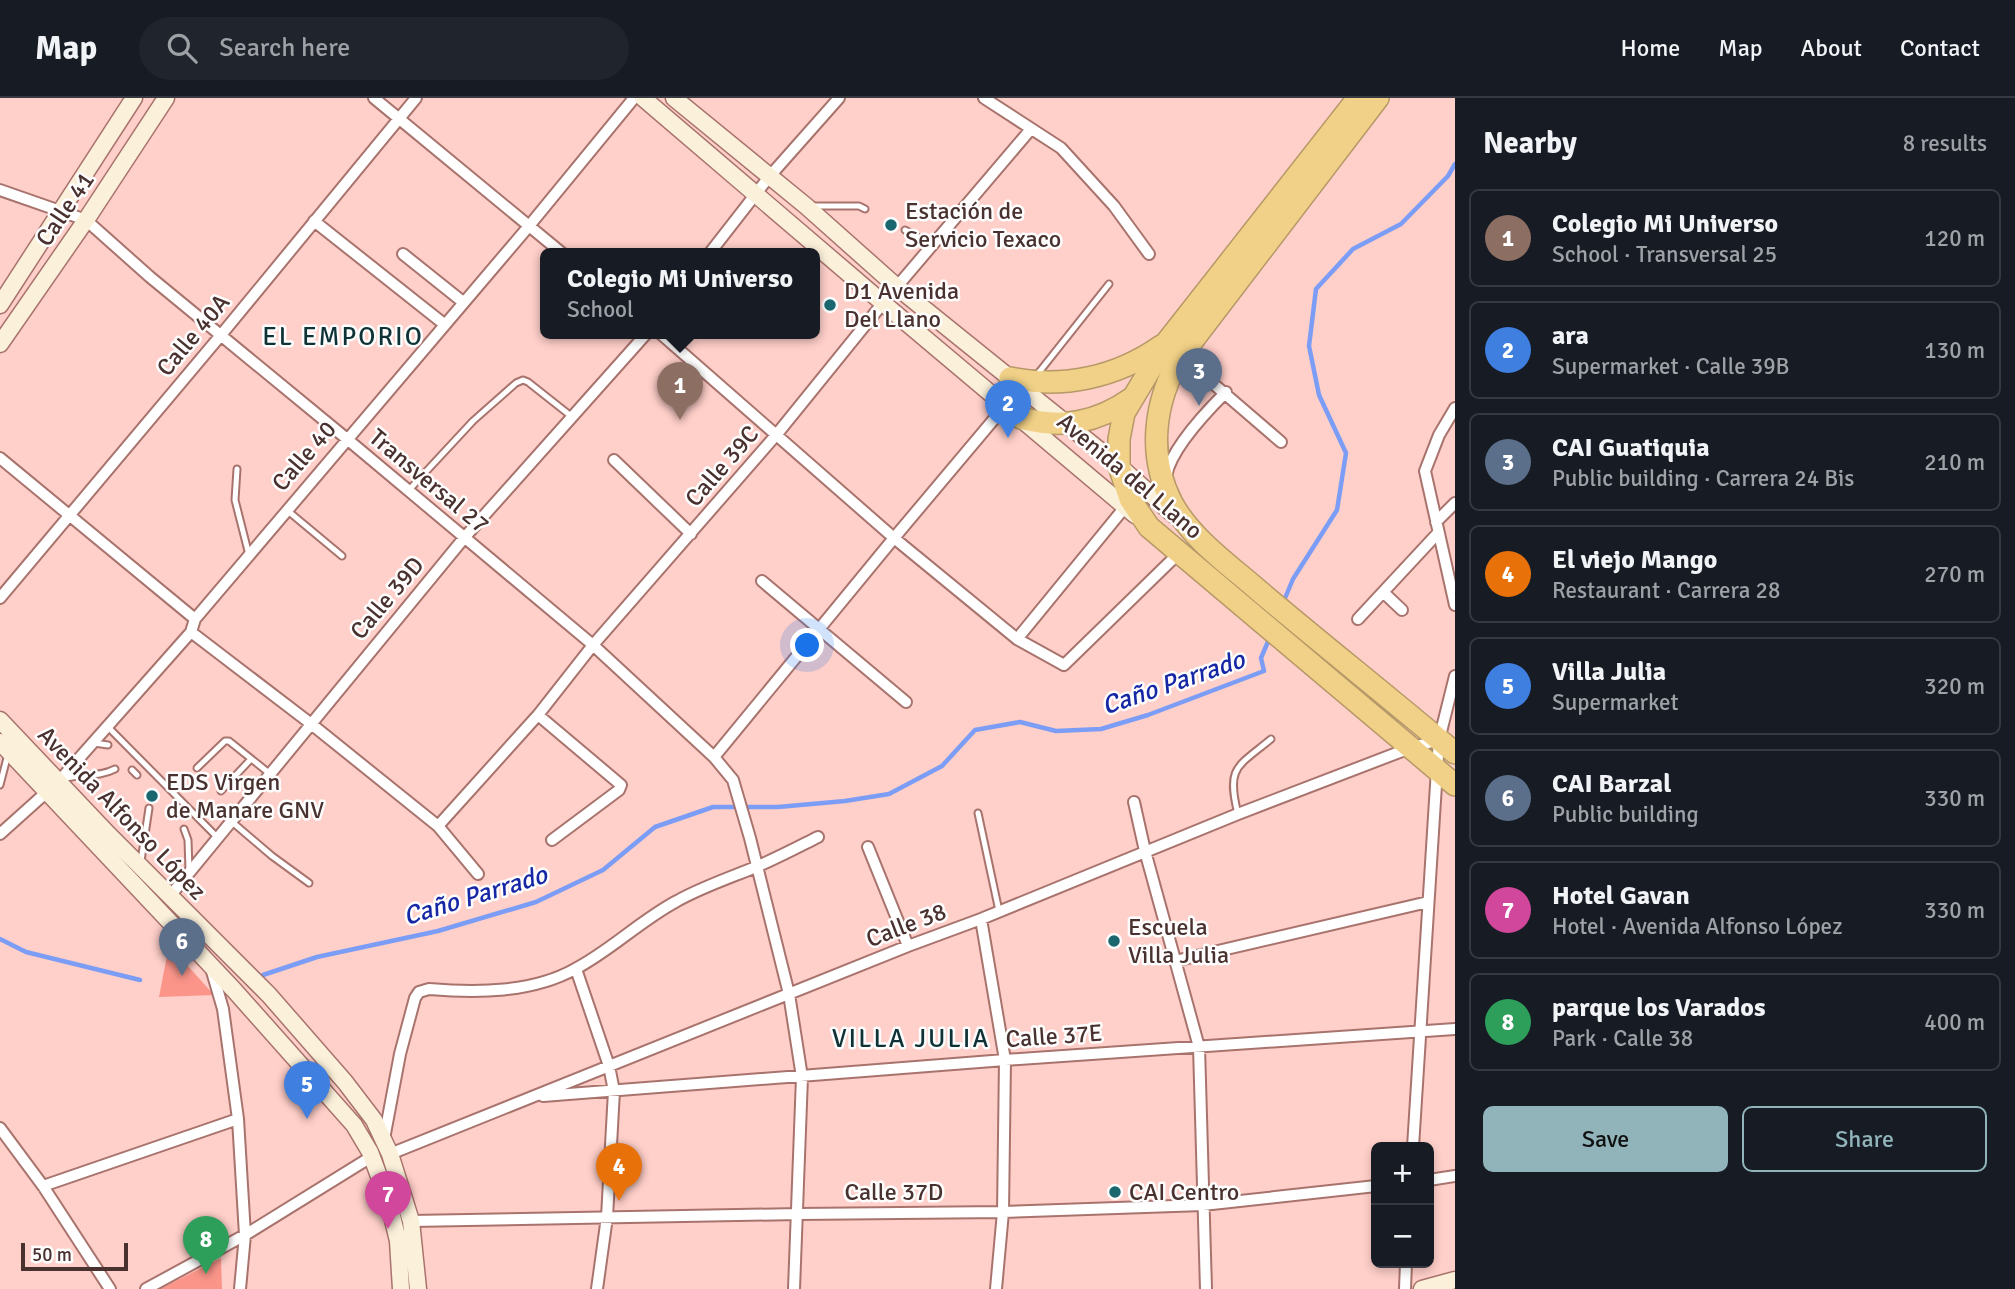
<!DOCTYPE html>
<html lang="en">
<head>
<meta charset="utf-8">
<style>
  body { margin:0; font-family:Signika,sans-serif; background:#20242c; color:#f1f3f6 }
  .controls { position:absolute; right:21px; bottom:21px; display:grid; overflow:hidden; border-radius:10px; box-shadow:0 4px 10px #0003 }
  .controls button { width:63px; height:63px; display:grid; place-items:center; padding:0; border:0; border-bottom:2px solid #363941; background:#171b24; color:#f1f3f6; font:35px sans-serif }
  .scale { position:absolute; left:21px; bottom:18px; width:107px; box-sizing:border-box; padding-left:7px; border:4px solid #48312e; border-top:0; font-size:19px; line-height:24px; white-space:nowrap; color:#48312e; -webkit-text-stroke:5px #fdfdfd; paint-order:stroke }
  .you { position:absolute; left:808px; top:548px; width:24px; height:24px; margin:-18px; border:5px solid #fff; border-radius:50%; background:#1a73e8; box-shadow:0 0 0 10px #1a73e833 }
  .badge { display:grid; place-items:center; width:46px; height:46px; border-radius:50%; background:#91b4ba; color:#fff; font-size:23px; font-weight:700 }
  .pin { position:absolute; translate:-50% -58px; filter:drop-shadow(0 2px 4px #0008) }
  .pin::after { content:''; position:absolute; top:37px; width:24px; height:21px; background:inherit; clip-path:polygon(0 0,100% 0,50% 100%) }
  .popup { position:absolute; left:540px; top:150px; width:280px; height:91px; box-sizing:border-box; display:grid; place-content:center; border-radius:10px; background:#171b24; filter:drop-shadow(0 2px 5px #0005); font-size:23px; white-space:nowrap; color:#9ea1a6 }
  .popup b { font-size:26px; color:#f1f3f6 }
  .popup::after { content:''; position:absolute; left:50%; top:100%; margin-left:-14px; border:14px solid transparent; border-top-color:#171b24 }
  .list { margin:0; padding:0; list-style:none }
  h2 { display:flex; justify-content:space-between; align-items:center; height:91px; margin:0; padding:0 28px; font-size:30px }
  h2 small { font-size:23px; font-weight:400; color:#9ea1a6 }
  .list li { display:grid; grid-template-columns:46px 1fr auto; gap:21px; align-items:center; box-sizing:border-box; height:98px; margin:0 14px 14px; padding:0 14px; border:2px solid #363941; border-radius:10px }
  .list b { display:block; font-size:26px; white-space:nowrap }
  .list p { margin:0; font-size:23px; white-space:nowrap; color:#9ea1a6 }
  .list em { font-size:23px; font-style:normal; color:#9ea1a6 }
  .actions { display:flex; gap:14px; padding:21px 28px }
  .actions a { flex:1; padding:16px 0; border:2px solid #91b4ba; border-radius:10px; text-align:center; font-size:24px; color:#91b4ba }
  .actions .main { background:#91b4ba; color:#111 }
  .icon { flex:none; width:38px; height:38px; fill:none; stroke:currentColor; stroke-width:2; stroke-linecap:round; stroke-linejoin:round }
  .map { position:relative; flex:none; width:1455px; height:1191px; overflow:hidden }
  header { display:flex; align-items:center; gap:42px; box-sizing:border-box; height:98px; padding:0 35px; background:#171b24; border-bottom:2px solid #363941 }
  header strong { font-size:33px }
  nav { display:flex; gap:38px; margin-inline-start:auto; font-size:24px }
  .search { width:490px; height:63px; background:#20242c; display:flex; align-items:center; gap:18px; box-sizing:border-box; padding:0 24px; border-radius:38px; color:#9ea1a6; font-size:26px }
  main { display:flex }
  aside { flex:1; background:#171b24 }
  .map>svg:first-child { display:block }
  .green { fill:#fb958a }
  .lines { fill:none; stroke-linecap:round; stroke-linejoin:round }
  .stream { stroke:#7c9df5; stroke-width:4.5 }
  .lane-casing { stroke:#a9736d; stroke-width:9 }
  .street-casing { stroke:#a9736d; stroke-width:14 }
  .secondary-casing { stroke:#a9736d; stroke-width:19 }
  .highway-casing { stroke:#b69968; stroke-width:24 }
  .lane { stroke:#fff; stroke-width:5 }
  .street { stroke:#fff; stroke-width:10 }
  .secondary { stroke:#fbf1db; stroke-width:16 }
  .highway { stroke:#f1d187; stroke-width:21 }
  .poi-dot { fill:#1b6770; stroke:#fdfdfd; stroke-width:2.5 }
  .labels { text-anchor:middle; stroke-width:5; stroke-linejoin:round; paint-order:stroke }
  .street-label { font-size:24px; fill:#48312e; stroke:#fdfdfd }
  .poi-label { font-size:24px; fill:#48312e; stroke:#fdfdfd; text-anchor:start }
  .neighbourhood-label { font-size:26px; letter-spacing:2px; fill:#0f3236; stroke:#fdfdfd }
  .water-label { font-size:26px; font-style:italic; fill:#1627a5; stroke:#fdfdfd }
</style>
</head>
<body>
<header>
<strong>Map</strong>
<div class="search"><svg class="icon" aria-label="search" viewBox="0 0 24 24"><circle cx="10" cy="10" r="6"/><path d="M15 15l6 6"/></svg>Search here</div>
<nav><a>Home</a><a>Map</a><a>About</a><a>Contact</a></nav>
</header>
<main>
<div class="map">
<svg width="1455" height="1191" viewBox="0 0 1455 1191">
  <rect width="100%" height="100%" fill="#ffcfc9"/>
  <path class="green" d="M169,847L214,897L159,899Z
    M221,1160L222,1191H160Z"/>
  <g class="lines">
    <path class="stream" d="M1283,505L1293,481L1337,412L1346,355L1319,297L1309,248L1316,191L1353,151L1401,126L1448,78L1455,66
      M0,841L26,854L140,882
      M263,877L317,859L438,833L536,804L603,772L655,729L713,709H778L845,703L889,696L942,668L975,632L1020,624L1056,633L1101,631L1148,617L1264,573L1261,560L1270,539"/>
    <g class="lane-casing">
      <path id="lane" d="M813,108H859L865,111
        M905,132L932,147
        M1036,278L1109,186
        M237,371L235,402L249,457
        M408,393L473,323L516,285L523,282L528,284L571,318
        M288,413L342,458
        M108,629L217,739
        M94,645L108,647
        M197,670L225,643H229L269,675
        M132,672L137,677
        M64,681C83,675 97,680 115,671
        M0,687L8,656
        M221,693L251,661
        M978,715L999,813
        M1238,716C1226,669 1237,669 1271,641
        M231,723L272,758L309,785
        M184,731L188,742L189,772
        M141,763L149,710"/>
    </g>
    <g class="street-casing">
      <path id="street" d="M374,0L563,156
        M984,0L1061,50L1114,108L1149,156
        M0,92L86,122L150,179L347,341L593,547L714,659L733,682L750,740L789,896L802,979L794,1191
        M314,123L444,226
        M403,156L463,204
        M709,156L769,79L839,0
        M661,236L894,440L1017,541L1064,567L1179,455
        M1181,258L1281,344
        M1455,310L1439,337L1425,373L1455,507
        M0,360L195,521
        M614,362L691,436
        M1166,378C1171,351 1206,314 1226,294
        M1436,424L1455,405
        M762,483L906,604
        M1383,494L1402,512
        M0,500L221,237L416,0
        M1358,521L1438,435
        M191,534L310,625L438,728L478,776
        M1017,541L1125,409
        M538,617L621,687L619,692L552,742
        M714,659L894,440L1005,308
        M1134,704L1145,753L1199,949L1206,1191
        M438,728L538,617L593,547L777,336L883,205L1031,31
        M0,736L59,683L191,534L195,521L529,128L634,0
        M868,749L908,848
        M170,798L464,440L646,236
        M981,821L1005,962L1003,1114L996,1191
        M1175,863L1428,804
        M211,870L223,911L238,1021L245,1137L240,1191
        M576,871L609,968L614,993L607,1119L597,1191
        M543,998L1005,962L1455,931
        M0,1030L43,1088L110,1191
        M384,1041L400,956L415,900L419,894L429,891C477,895 532,895 575,871C610,853 641,822 677,803C702,789 729,780 756,769C777,760 798,749 818,739
        M1413,1049L1437,671L1439,642L1455,578
        M390,1056L908,848L981,821L1238,716L1410,650L1439,642
        M1429,1082L1455,1078
        M43,1088L238,1021
        M411,1123L798,1116L1003,1114L1203,1107L1376,1088
        M146,1191L245,1137L371,1059
        M1405,1191L1406,1165"/>
    </g>
    <g class="secondary-casing">
      <path id="secondary" d="M643,0L883,205L1135,417
        M674,0L806,108L897,189L1119,368L1174,417
        M0,207L134,0
        M0,246L86,122L166,0
        M0,622L108,736L269,897L345,984L374,1022L390,1056L411,1123L418,1191
        M0,644L234,892L354,1027L370,1054L389,1105L398,1143L401,1191
        M1422,1191L1455,1182"/>
    </g>
    <g class="highway-casing">
      <path id="highway" d="M1358,0L1166,245L1124,315L1119,341V368L1130,401L1149,429L1455,687
        M1378,0L1181,258C1154,303 1147,357 1172,405C1191,440 1228,466 1258,492C1323,547 1390,600 1455,655
        M1010,280C1063,291 1117,279 1161,248
        M1021,320C1062,331 1097,325 1132,300"/>
    </g>
    <use href="#lane" class="lane"/>
    <use href="#street" class="street"/>
    <use href="#secondary" class="secondary"/>
    <use href="#highway" class="highway"/>
  </g>
  <g class="poi-dot">
    <circle cx="891" cy="127" r="7"/>
    <circle cx="830" cy="207" r="7"/>
    <circle cx="152" cy="698" r="7"/>
    <circle cx="1114" cy="843" r="7"/>
    <circle cx="1115" cy="1094" r="7"/>
  </g>
  <g class="labels">
    <g class="street-label">
      <text transform="translate(65 111) rotate(-56)" y="8">Calle 41</text>
      <text transform="translate(193 237) rotate(-50)" y="8">Calle 40A</text>
      <text transform="translate(304 358) rotate(-49)" y="8">Calle 40</text>
      <text transform="translate(722 368) rotate(-49)" y="8">Calle 39C</text>
      <text transform="translate(1130 378) rotate(40)" y="8">Avenida del Llano</text>
      <text transform="translate(429 383) rotate(40)" y="8">Transversal 27</text>
      <text transform="translate(387 500) rotate(-50)" y="8">Calle 39D</text>
      <text transform="translate(122 715) rotate(46)" y="8">Avenida Alfonso López</text>
      <text transform="translate(906 827) rotate(-21)" y="8">Calle 38</text>
      <text transform="translate(1054 938) rotate(-4)" y="8">Calle 37E</text>
      <text x="894" y="1102">Calle 37D</text>
    </g>
    <g class="poi-label">
      <text x="905" y="121">Estación de<tspan x="905" dy="28">Servicio Texaco</tspan></text>
      <text x="844" y="201">D1 Avenida<tspan x="844" dy="28">Del Llano</tspan></text>
      <text x="166" y="692">EDS Virgen<tspan x="166" dy="28">de Manare GNV</tspan></text>
      <text x="1128" y="837">Escuela<tspan x="1128" dy="28">Villa Julia</tspan></text>
      <text x="1129" y="1102">CAI Centro</text>
    </g>
    <g class="neighbourhood-label">
      <text x="343" y="247">EL EMPORIO</text>
      <text x="911" y="949">VILLA JULIA</text>
    </g>
    <g class="water-label">
      <text transform="translate(1173 584) rotate(-19)" y="9">Caño Parrado</text>
      <text transform="translate(475 797) rotate(-17)" y="9">Caño Parrado</text>
    </g>
  </g>
</svg>
<div class="controls">
<button>+</button>
<button>−</button>
</div>
<div class="scale">50 m</div>
<div class="you"></div>
<div class="pin badge" style="left:680px;top:322px;background:#8d6e63">1</div>
<div class="popup"><b>Colegio Mi Universo</b>School</div>
<div class="pin badge" style="left:1008px;top:340px;background:#3f7fe0">2</div>
<div class="pin badge" style="left:1199px;top:308px;background:#5c6f8a">3</div>
<div class="pin badge" style="left:619px;top:1103px;background:#e8710a">4</div>
<div class="pin badge" style="left:307px;top:1021px;background:#3f7fe0">5</div>
<div class="pin badge" style="left:182px;top:878px;background:#5c6f8a">6</div>
<div class="pin badge" style="left:388px;top:1131px;background:#d1479c">7</div>
<div class="pin badge" style="left:206px;top:1176px;background:#2e9e5b">8</div>
</div>
<aside>
<h2>Nearby<small>8 results</small></h2>
<ul class="list">
<li><span class="badge" style="background:#8d6e63">1</span><div><b>Colegio Mi Universo</b><p>School · Transversal 25</p></div><em>120 m</em></li>
<li><span class="badge" style="background:#3f7fe0">2</span><div><b>ara</b><p>Supermarket · Calle 39B</p></div><em>130 m</em></li>
<li><span class="badge" style="background:#5c6f8a">3</span><div><b>CAI Guatiquia</b><p>Public building · Carrera 24 Bis</p></div><em>210 m</em></li>
<li><span class="badge" style="background:#e8710a">4</span><div><b>El viejo Mango</b><p>Restaurant · Carrera 28</p></div><em>270 m</em></li>
<li><span class="badge" style="background:#3f7fe0">5</span><div><b>Villa Julia</b><p>Supermarket</p></div><em>320 m</em></li>
<li><span class="badge" style="background:#5c6f8a">6</span><div><b>CAI Barzal</b><p>Public building</p></div><em>330 m</em></li>
<li><span class="badge" style="background:#d1479c">7</span><div><b>Hotel Gavan</b><p>Hotel · Avenida Alfonso López</p></div><em>330 m</em></li>
<li><span class="badge" style="background:#2e9e5b">8</span><div><b>parque los Varados</b><p>Park · Calle 38</p></div><em>400 m</em></li>
</ul>
<div class="actions"><a class="main">Save</a><a>Share</a></div>
</aside>
</main>
</body>
</html>
